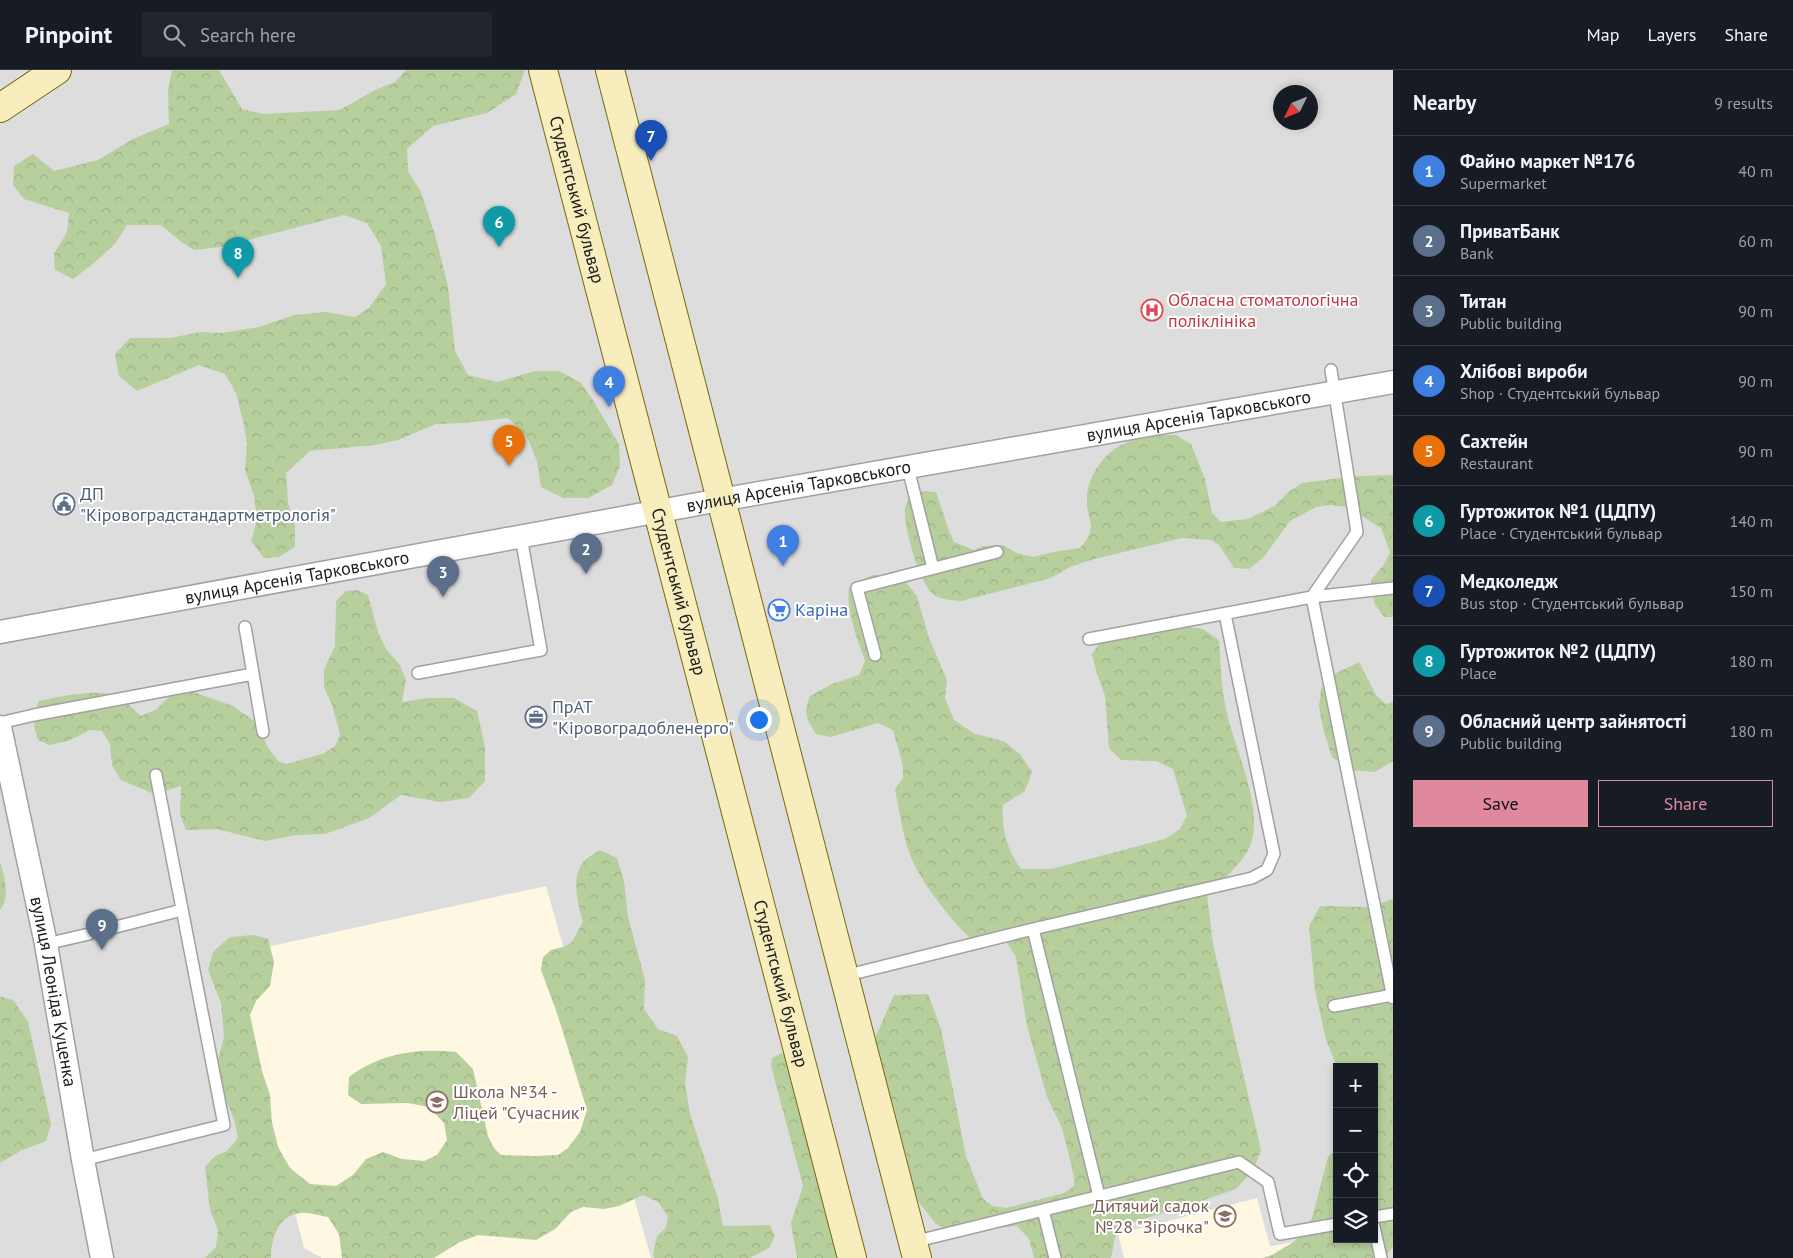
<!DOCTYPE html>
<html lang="en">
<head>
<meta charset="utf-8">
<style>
  body { margin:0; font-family:"PT Sans",sans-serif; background:#20242c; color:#f1f3f6 }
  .controls { position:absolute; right:15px; bottom:15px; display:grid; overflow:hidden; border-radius:0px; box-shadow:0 2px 8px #0003 }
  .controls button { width:45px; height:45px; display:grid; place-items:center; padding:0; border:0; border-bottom:1px solid #363941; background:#171b24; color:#f1f3f6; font:25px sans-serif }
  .compass { position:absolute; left:1273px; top:15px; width:45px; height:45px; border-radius:50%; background:#171b24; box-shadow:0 2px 8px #0003; rotate:227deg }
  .you { position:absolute; left:758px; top:649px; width:18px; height:18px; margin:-12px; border:4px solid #fff; border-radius:50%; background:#1a73e8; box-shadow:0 0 0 8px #1a73e833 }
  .badge { display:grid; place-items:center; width:32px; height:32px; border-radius:50%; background:#e0889e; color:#fff; font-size:16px; font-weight:700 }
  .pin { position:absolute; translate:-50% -41px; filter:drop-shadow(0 1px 2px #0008) }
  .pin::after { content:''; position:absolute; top:26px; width:18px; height:15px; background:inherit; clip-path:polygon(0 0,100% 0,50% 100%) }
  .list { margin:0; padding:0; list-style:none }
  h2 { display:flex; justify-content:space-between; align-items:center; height:65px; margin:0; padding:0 20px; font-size:21px }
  h2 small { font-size:16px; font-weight:400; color:#9ea1a6 }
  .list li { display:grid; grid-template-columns:32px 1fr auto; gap:15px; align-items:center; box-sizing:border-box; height:70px; padding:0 20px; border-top:1px solid #363941 }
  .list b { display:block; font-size:19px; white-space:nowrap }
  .list p { margin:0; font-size:16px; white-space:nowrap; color:#9ea1a6 }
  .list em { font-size:16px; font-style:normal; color:#9ea1a6 }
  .actions { display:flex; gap:10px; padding:15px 20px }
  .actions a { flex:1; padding:11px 0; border:1px solid #e0889e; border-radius:0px; text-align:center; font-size:18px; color:#e0889e }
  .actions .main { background:#e0889e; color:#111 }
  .icon { flex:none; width:28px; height:28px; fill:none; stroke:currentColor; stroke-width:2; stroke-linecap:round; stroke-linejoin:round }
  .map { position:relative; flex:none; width:1393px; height:1188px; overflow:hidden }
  header { display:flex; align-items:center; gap:30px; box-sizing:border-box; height:70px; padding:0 25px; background:#171b24; border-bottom:1px solid #363941 }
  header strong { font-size:24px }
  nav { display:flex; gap:28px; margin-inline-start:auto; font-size:18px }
  .search { width:350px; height:45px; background:#20242c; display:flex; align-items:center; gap:12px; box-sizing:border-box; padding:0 18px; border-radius:0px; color:#9ea1a6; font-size:19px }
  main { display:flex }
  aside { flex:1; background:#171b24 }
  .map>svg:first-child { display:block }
  .residential { fill:#deddde; fill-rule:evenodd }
  .education { fill:#fef8e2 }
  .forest { fill:url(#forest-crowns) }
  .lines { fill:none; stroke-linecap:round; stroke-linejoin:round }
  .lane-casing { stroke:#a1a1a1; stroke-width:14 }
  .street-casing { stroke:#a1a1a1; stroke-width:25 }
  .secondary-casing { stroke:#776908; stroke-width:30 }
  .lane { stroke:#fff; stroke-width:11 }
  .street { stroke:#fff; stroke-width:22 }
  .secondary { stroke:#f8eebd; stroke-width:28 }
  .labels { text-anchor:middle; stroke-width:4; stroke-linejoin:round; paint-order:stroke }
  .street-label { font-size:18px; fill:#202020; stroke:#fff }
  .health-label { font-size:18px; fill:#be3a42; stroke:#fff; text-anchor:start }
  .service-label { font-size:18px; fill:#4e5e75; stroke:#fff; text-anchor:start }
  .shop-label { font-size:18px; fill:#366cbe; stroke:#fff; text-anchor:start }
  .education-label { font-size:18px; fill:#785e54; stroke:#fff; text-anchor:start }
</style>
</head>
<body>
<header>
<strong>Pinpoint</strong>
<div class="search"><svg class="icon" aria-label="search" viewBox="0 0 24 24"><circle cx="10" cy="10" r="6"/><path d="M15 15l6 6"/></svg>Search here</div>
<nav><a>Map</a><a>Layers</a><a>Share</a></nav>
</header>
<main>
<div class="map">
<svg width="1393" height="1188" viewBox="0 0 1393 1188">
  <defs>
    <pattern id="forest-crowns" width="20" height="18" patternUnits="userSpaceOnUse" patternTransform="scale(1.25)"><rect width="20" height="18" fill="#b7cf9d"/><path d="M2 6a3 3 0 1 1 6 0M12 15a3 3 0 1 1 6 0" fill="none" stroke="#9db187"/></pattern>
  </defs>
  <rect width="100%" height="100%" fill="#f0ebe7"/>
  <path class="residential" d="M0,0H1393V1188H0ZM1280,22H1310V52H1280ZM1337,997H1374V1169H1337Z"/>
  <path class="education" d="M546,816L651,1188H322L304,1178L230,885Z
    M1257,1128L1270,1176L1337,1165V1169L1367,1188H1124L1118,1164Z"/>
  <path class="forest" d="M172,0H219L242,39L263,44L340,40L373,21L395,12L406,0H525L516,24L487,43L433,56L407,79L408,101L421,122L436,168L448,216L455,281L468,305L497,312L535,301H559L581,313L591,327L619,374L620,396L612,415L588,428H563L541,417L537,391L526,365L508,348L464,353L436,354L398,370L375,375L310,381L286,403L288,433L295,456V477L279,487L264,488L251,471L257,450L254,426L245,400L247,375L244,355L236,323L225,304L199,295L137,321L119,306L115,284L130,268H170L200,262L222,263L259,257L294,245L326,242L355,247L369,238L386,214L381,176L367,153L344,145L221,177L194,180L180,171L161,155H127L115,174L94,193L73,209L55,200L54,184L67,162L69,143L24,129L13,115L14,96L33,84L54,101L98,90L133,69L169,54L168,20Z
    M1146,365H1176L1191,374L1205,409L1212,443L1221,452L1248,449L1276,435L1288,422L1302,413L1357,406L1393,405V547H1384L1374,533L1371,510L1383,496L1390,482L1381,458L1347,437L1330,435L1316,437L1290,451L1263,488L1249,499L1234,498L1219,475L1211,470L1182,468L1094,489L1070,497L1051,508L961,531C952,530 938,530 932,523C919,511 905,461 905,443C904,438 907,433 909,428L924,421L936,422L949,461L954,472L974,480L984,476L1002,475L1017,483L1033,487L1053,482L1080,478C1100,456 1086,452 1087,428C1087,407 1103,385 1121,375C1129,371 1138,368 1146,365Z
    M872,505H891L906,512L917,526L929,568L947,610L945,628L954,650L973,663L1005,672L1020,684L1032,702L1025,721L1003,735C1001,759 1007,780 1021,799H1051L1165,769L1180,759L1187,746L1173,699L1156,691L1121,690L1109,678L1105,626L1097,604L1092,584L1103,568L1174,555L1203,559L1219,570C1221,593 1221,617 1226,639C1234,679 1265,737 1250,776C1243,793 1220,813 1207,825L1213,874L1261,1080L1254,1099L1236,1119L1198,1132L1117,1157L1111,1188H1034L1029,1169L1017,1156L997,1158L960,1167L936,1154L918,1131L875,968L894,925L928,924L941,959L966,1086L983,1129L993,1136L1006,1138L1064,1123L1074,1116V1106L1062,1058L1047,1027L1027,956L1016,887L1007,873L995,866L972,870C952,852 915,805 908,779C902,760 899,739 895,719L903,708V696L893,660L878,653L831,667L816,664C806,647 803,645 810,626L832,614L859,605L865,591C857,567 846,542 849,517Z
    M357,520L368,525L378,562L386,579L400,595L406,610L402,632L428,628H454L477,641L485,677V711L469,728L440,732L401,725L369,748L325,764L296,765L265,771L217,759L186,760L180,744L181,716L154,724L121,710L112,695L110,674L102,661L90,660L68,671L49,675L38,670C33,655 32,645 39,631C57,627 100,618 117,626C125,630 134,640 141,646L157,639L172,623L193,622L233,636L257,653L267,676L278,691L287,694L325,683L335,676L340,664L332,635L324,617V600L335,576L336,531L346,521Z
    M1359,592L1376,625L1386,634L1393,632V691L1375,702L1349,700L1332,687L1324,662L1319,637L1321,619L1330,606Z
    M600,780L617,788L624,811L628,847L645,910L644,939L658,959L677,966L688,987L685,1013L690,1044L718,1129L723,1156L770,1155L775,1166L769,1178L750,1188H654L653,1184L657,1166L666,1158L668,1146L658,1132L643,1125L619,1136L604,1139L583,1137L571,1142L555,1159L536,1170L478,1165L458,1173L434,1188H342L339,1164L328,1147C320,1146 309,1142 300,1143C278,1146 271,1168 271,1188H205L216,1177L218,1160L210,1140L205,1097L215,1086L227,1081L238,1068L234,1049L223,1023L217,994L224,967L221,933L208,900L213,882L230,867L253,865L268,869L274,892L270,916L256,931L250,945L262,1001L270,1025L272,1054L278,1077L290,1098L310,1114L336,1116L353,1105L366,1089L383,1082L402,1089L424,1091L437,1085L447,1070L444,1053L429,1037L408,1033L361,1034L348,1025L349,1007C381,983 417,978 456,982L473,999L488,1066L494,1078L501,1085L536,1086L558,1085L568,1078L580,1062L587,1040L558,946L541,900L543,887L551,880L563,877L572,872L583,852C578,835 570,807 584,791C588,787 595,783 600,780Z
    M0,792C5,807 10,827 0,840Z
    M1393,829V1176L1385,1188H1263L1272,1185L1295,1171L1312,1148L1328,1087L1337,1080V1169H1374V997H1337L1326,970L1315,920L1309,856L1320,836L1369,837Z
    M0,926L14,931L28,952L51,1054L46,1071L22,1080L0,1093Z
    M782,983L789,989L842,1188H797L791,1153L803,1116L771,996L772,988Z"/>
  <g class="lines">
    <g class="lane-casing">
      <path id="lane" d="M1331,300L1357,462L1312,527L1393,928
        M908,398L933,498
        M245,557L263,662
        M1089,569L1312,527L1393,518
        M875,585L857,518L997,482
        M418,603L541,580L521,467
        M0,653L34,645L253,604
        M108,859L182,840
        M1033,859L1099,1126
        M46,874L89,864
        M844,906L1033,859L1252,808L1267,800L1274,784L1225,544
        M1334,936L1393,925
        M83,1090L224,1055L156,705
        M1043,1140L1055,1188
        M1374,1147L1393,1144
        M1374,1157L1381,1188
        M913,1172L1239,1092L1268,1112L1280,1164L1337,1154"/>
    </g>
    <g class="street-casing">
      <g id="street">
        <path id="s1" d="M0,562L720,430L1393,312"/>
        <path id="s2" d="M0,657L46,874L83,1090L102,1188"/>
      </g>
    </g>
    <g class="secondary-casing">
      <g id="secondary">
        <path id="s3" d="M543,0L852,1188"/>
        <path d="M610,0L917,1188"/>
        <path d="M0,38L57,0"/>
      </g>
    </g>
    <use href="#lane" class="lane"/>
    <use href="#street" class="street"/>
    <use href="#secondary" class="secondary"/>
  </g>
  <defs>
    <g id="hospital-ring" transform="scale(1.125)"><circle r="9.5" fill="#fff" stroke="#e0444e" stroke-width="1.5"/><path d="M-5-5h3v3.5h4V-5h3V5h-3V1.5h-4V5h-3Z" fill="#e0444e"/></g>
    <g id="civic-ring" transform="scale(1.125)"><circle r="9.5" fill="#fff" stroke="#5c6f8a" stroke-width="1.5"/><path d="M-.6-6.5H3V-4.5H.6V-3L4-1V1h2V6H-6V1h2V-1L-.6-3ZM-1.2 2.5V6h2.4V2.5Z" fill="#5c6f8a"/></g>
    <g id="supermarket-ring" transform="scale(1.125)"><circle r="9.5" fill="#fff" stroke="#3f7fe0" stroke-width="1.5"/><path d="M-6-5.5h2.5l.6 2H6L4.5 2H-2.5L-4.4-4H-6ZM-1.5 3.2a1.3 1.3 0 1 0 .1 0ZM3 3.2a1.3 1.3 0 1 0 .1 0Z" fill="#3f7fe0"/></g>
    <g id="office-ring" transform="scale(1.125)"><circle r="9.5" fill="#fff" stroke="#5c6f8a" stroke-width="1.5"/><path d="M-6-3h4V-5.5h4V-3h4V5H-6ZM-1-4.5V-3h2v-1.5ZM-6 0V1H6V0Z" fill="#5c6f8a"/></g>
    <g id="school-ring" transform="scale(1.125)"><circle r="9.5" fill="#fff" stroke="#8d6e63" stroke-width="1.5"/><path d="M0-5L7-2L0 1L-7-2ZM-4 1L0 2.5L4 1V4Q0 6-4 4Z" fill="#8d6e63"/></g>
  </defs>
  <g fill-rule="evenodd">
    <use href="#hospital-ring" x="1152" y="240"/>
    <use href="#civic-ring" x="64" y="434"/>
    <use href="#supermarket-ring" x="779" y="540"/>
    <use href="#office-ring" x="536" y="647"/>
    <use href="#school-ring" x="437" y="1032"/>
    <use href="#school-ring" x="1225" y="1146"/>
  </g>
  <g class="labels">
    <g class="street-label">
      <text dy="6" stroke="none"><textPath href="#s3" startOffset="134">Студентський бульвар</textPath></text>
      <text dy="6" stroke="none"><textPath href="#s1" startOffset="1218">вулиця Арсенія Тарковського</textPath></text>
      <text dy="6" stroke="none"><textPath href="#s1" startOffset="812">вулиця Арсенія Тарковського</textPath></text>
      <text dy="6" stroke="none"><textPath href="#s1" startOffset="302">вулиця Арсенія Тарковського</textPath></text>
      <text dy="6" stroke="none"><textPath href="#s3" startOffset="539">Студентський бульвар</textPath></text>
      <text dy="6" stroke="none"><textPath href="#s3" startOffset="944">Студентський бульвар</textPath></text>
      <text dy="6" stroke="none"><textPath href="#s2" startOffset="270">вулиця Леоніда Куценка</textPath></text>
    </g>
    <g class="health-label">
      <text x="1168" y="236">Обласна стоматологічна<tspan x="1168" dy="21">поліклініка</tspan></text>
    </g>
    <g class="service-label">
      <text x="80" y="430">ДП<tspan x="80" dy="21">"Кіровоградстандартметрологія"</tspan></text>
      <text x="552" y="643">ПрАТ<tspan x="552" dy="21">"Кіровоградобленерго"</tspan></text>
    </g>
    <g class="shop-label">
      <text x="795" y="546">Каріна</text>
    </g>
    <g class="education-label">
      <text x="453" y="1028">Школа №34 -<tspan x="453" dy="21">Ліцей "Сучасник"</tspan></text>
      <text x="1209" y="1142" text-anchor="end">Дитячий садок<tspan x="1209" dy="21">№28 "Зірочка"</tspan></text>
    </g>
  </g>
</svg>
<div class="controls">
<button>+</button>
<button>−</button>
<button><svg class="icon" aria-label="locate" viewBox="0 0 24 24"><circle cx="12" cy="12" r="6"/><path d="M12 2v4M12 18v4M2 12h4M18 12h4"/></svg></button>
<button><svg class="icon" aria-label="layers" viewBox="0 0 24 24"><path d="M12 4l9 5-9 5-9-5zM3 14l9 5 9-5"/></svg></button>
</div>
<svg class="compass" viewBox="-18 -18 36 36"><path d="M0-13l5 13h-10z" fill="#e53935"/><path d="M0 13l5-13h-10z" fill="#9ea1a6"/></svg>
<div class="you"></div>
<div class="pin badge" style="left:783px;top:496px;background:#3f7fe0">1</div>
<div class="pin badge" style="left:586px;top:504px;background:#5c6f8a">2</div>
<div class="pin badge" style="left:443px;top:527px;background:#5c6f8a">3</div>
<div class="pin badge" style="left:609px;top:337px;background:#3f7fe0">4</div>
<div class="pin badge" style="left:509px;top:396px;background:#e8710a">5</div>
<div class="pin badge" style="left:499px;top:177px;background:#0f9aa8">6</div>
<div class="pin badge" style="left:651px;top:91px;background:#1a4fb4">7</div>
<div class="pin badge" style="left:238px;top:208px;background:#0f9aa8">8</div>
<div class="pin badge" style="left:102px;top:880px;background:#5c6f8a">9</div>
</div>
<aside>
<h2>Nearby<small>9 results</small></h2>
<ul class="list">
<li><span class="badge" style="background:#3f7fe0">1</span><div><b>Файно маркет №176</b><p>Supermarket</p></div><em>40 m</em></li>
<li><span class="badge" style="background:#5c6f8a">2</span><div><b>ПриватБанк</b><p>Bank</p></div><em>60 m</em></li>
<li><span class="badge" style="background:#5c6f8a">3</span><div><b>Титан</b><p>Public building</p></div><em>90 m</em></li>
<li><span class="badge" style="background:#3f7fe0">4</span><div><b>Хлібові вироби</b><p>Shop · Студентський бульвар</p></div><em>90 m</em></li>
<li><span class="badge" style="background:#e8710a">5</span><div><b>Сахтейн</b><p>Restaurant</p></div><em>90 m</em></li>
<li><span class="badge" style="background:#0f9aa8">6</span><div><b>Гуртожиток №1 (ЦДПУ)</b><p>Place · Студентський бульвар</p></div><em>140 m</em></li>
<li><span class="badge" style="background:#1a4fb4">7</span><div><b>Медколедж</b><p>Bus stop · Студентський бульвар</p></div><em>150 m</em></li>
<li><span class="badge" style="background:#0f9aa8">8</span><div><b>Гуртожиток №2 (ЦДПУ)</b><p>Place</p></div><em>180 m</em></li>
<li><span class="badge" style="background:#5c6f8a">9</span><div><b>Обласний центр зайнятості</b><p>Public building</p></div><em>180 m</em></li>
</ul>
<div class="actions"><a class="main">Save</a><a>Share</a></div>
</aside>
</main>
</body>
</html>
